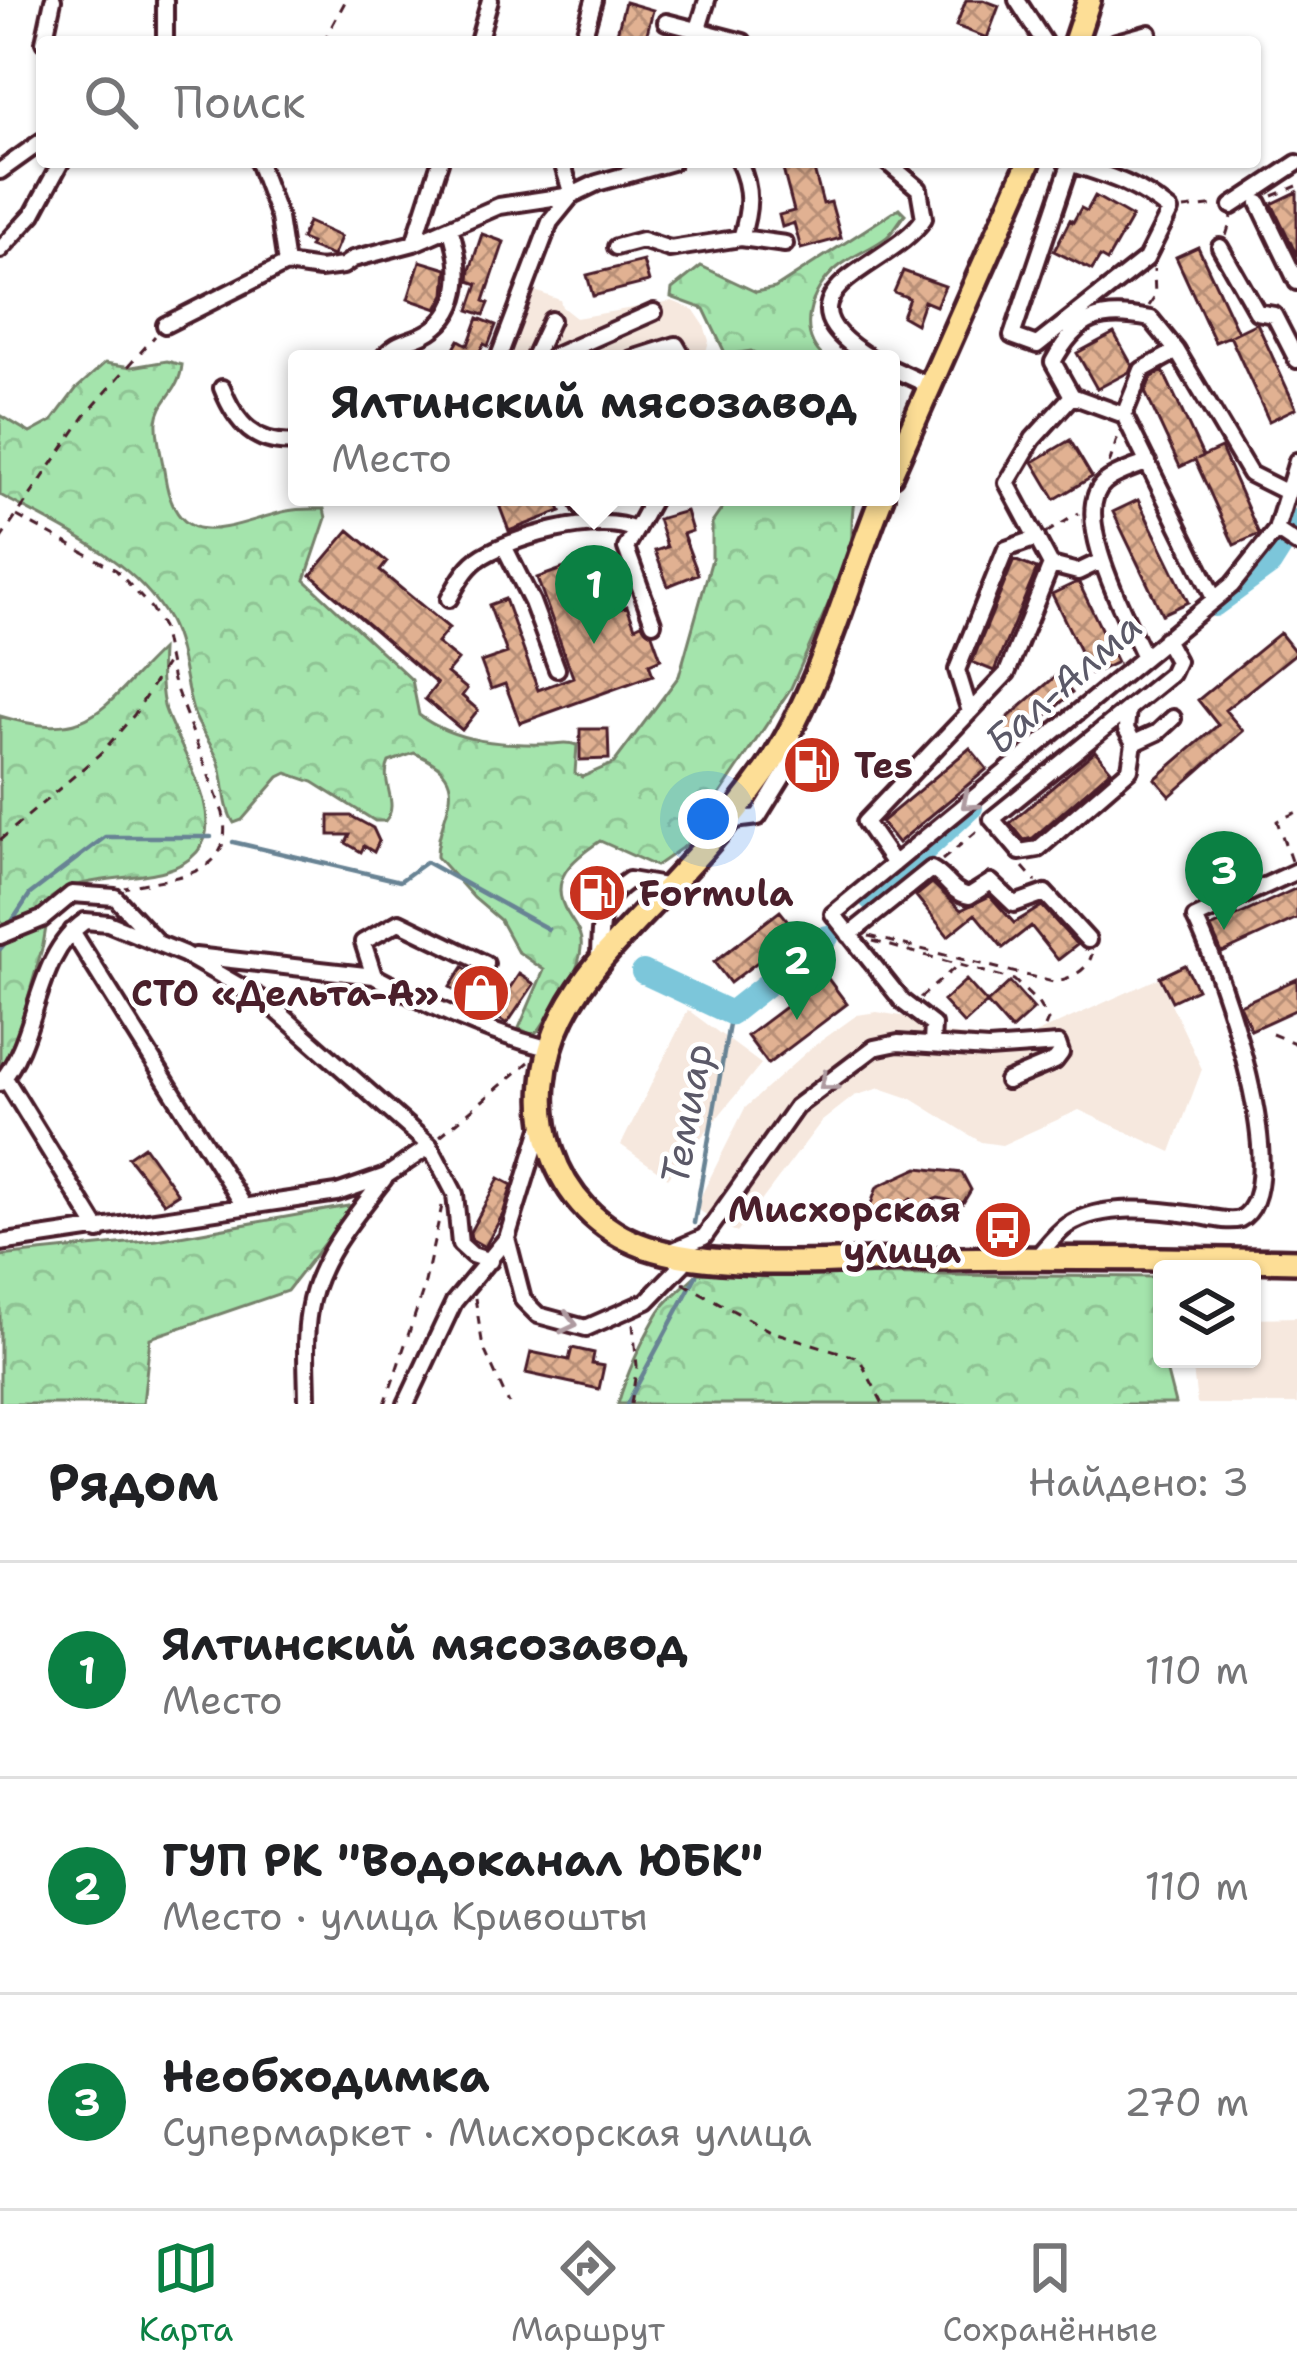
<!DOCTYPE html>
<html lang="ru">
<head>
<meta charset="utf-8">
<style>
  body { margin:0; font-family:"Shantell Sans",sans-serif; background:#f6f6f6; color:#202124 }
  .controls { position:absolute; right:36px; bottom:36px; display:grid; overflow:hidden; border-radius:12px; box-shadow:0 3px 9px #0004 }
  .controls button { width:108px; height:108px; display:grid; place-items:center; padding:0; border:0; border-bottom:3px solid #e0e0e0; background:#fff; color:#202124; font:60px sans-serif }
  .you { position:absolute; left:708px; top:819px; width:42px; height:42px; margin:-30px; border:9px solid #fff; border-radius:50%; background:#1a73e8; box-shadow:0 0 0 18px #1a73e833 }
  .badge { display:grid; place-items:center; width:78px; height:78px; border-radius:50%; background:#0b8043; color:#fff; font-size:39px; font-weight:700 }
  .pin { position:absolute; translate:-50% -99px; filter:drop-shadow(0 3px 6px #0008) }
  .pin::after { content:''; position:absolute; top:63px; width:42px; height:36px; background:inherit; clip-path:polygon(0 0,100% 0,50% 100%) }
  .popup { position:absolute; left:288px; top:350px; width:612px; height:156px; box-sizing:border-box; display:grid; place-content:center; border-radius:12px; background:#fff; filter:drop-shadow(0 3px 9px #0005); font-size:39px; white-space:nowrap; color:#757577 }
  .popup b { font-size:45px; color:#202124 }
  .popup::after { content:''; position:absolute; left:50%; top:100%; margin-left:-24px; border:24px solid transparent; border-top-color:#fff }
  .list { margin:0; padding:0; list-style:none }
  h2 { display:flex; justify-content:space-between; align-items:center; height:156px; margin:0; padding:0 48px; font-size:51px }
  h2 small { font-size:39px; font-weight:400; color:#757577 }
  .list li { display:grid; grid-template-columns:78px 1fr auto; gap:36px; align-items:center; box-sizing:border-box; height:216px; padding:0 48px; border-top:3px solid #e0e0e0 }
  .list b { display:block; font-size:45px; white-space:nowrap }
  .list p { margin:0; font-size:39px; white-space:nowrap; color:#757577 }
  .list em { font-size:39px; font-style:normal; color:#757577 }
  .icon { flex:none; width:66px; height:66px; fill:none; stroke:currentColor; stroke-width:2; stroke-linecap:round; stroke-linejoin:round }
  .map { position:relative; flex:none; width:1297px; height:1404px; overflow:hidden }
  .search { position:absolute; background:#fff; box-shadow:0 3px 9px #0004; left:36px; right:36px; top:36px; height:132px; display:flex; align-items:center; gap:30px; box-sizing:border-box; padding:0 42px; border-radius:12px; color:#757577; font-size:45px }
  .sheet { height:804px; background:#fff }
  nav { display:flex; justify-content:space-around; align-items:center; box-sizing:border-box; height:168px; border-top:3px solid #e0e0e0; background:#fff; font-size:33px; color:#757577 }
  nav a { display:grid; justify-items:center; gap:6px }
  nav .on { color:#0b8043 }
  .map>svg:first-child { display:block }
  .built { fill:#f6e8de }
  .forest { fill:url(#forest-crowns); stroke:#77826c; stroke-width:3 }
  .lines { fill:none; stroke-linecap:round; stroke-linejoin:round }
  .stream { stroke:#678394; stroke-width:4.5 }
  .river { stroke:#7bc6da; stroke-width:24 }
  .building { fill:url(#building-cross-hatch); stroke:#4a1f2b; stroke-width:3 }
  .minor-casing { stroke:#4a1f2b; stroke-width:22 }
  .highway-casing { stroke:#4a1f2b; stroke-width:30 }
  .path { stroke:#4a1f2b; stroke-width:3; stroke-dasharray:9 9; stroke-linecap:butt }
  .minor { stroke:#fff; stroke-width:14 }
  .highway { stroke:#fdde96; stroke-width:21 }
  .oneway { stroke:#ae9aa0 }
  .labels { text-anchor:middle; stroke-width:9; stroke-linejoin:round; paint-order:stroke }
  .poi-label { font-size:36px; font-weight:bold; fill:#4a1f2b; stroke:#fff; text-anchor:start }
  .water-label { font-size:39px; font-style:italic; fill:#5b5968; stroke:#fff }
</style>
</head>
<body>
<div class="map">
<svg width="1297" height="1404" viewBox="0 0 1297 1404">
  <defs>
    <pattern id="forest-crowns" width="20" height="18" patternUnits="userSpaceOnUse" patternTransform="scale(3)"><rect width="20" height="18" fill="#a4e4ac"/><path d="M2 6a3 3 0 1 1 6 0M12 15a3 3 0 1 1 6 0" fill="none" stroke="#8fc394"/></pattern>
    <pattern id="building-cross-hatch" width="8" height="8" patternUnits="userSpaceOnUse" patternTransform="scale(3)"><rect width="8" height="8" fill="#e1b192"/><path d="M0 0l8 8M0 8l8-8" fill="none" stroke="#b88f77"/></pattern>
  </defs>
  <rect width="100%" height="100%" fill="#fff"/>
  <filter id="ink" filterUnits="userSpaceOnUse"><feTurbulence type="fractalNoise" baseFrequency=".00833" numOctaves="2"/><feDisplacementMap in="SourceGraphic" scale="24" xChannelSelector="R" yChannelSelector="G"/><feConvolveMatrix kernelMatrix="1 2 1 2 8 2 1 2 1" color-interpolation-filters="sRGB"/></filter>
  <g filter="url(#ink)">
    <path class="built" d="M532,290L560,300L562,307L576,318L672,301L694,310L704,325L709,341L704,359H504Z
      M1159,978L1202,1069L1171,1152L1079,1110L1002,1145L981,1142L912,1099L880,1088L854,1096L821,1122L737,1233L695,1208L745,1108L811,1048L857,1015L877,1012L907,1017L936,1033L1019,1041Z
      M688,1010L761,1064L668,1178L621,1145Z
      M1297,1317V1404H1197L1192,1359H1252V1318Z"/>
    <path class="forest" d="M899,208L905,214C899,221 894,231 887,237C872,249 852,255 837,268C810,290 795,334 826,359H767L751,351L726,355L704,309L671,297L672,289L701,266L756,292L775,288Z
      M167,361L182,365C179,394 159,398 157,422C156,439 163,460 165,477C178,559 232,523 287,511C299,508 312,509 324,509L326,518L305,580L412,680L419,715C456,743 503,745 549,744C560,744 565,741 577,745L575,773L582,777L614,763L679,676L712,559V523L730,497H855C849,518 855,536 849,557L791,688L686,845L656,866L600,841C573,859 546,880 568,914C575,926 583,934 581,948C579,978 555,1005 539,1030L532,1035L519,1028L544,970L517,951L500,920L474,898L437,857C436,813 480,780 414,753L389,762C379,782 401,804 385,821H375L313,782L287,773L279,777L242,820L234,823C222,804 226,781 218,760C211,743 199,729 193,711C184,682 183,648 169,621C135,559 59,527 0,495V415L30,433L52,421L76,389L105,363L132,367Z
      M161,650C160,668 160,688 164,706C175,744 229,815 197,852C166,888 88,868 51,898L43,945L13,1051L0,1066V716C93,744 100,708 161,650Z
      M354,1205L287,1291L150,1338L143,1404H0V1256L157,1240Z
      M698,1273L1162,1277V1334L1158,1338L1175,1404H618C627,1373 641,1343 657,1315C666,1299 685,1286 698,1273Z"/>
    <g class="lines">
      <path class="stream" d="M233,842L400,881L426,862L548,929
        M9,926L30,894L105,837H211
        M0,949L5,943
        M694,1223L731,1013
        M627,1404L696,1276"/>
      <path class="river" d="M1214,605L1270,564L1297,521
        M871,899L971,807
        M643,972L731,1013L827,937"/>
    </g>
    <path class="building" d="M966,0H983L999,6L987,38L956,26Z
      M625,2L653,10L645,41L617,33Z
      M781,162H812L823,204L831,202L841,238L801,249L794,223L782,227L779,215L794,211Z
      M1297,192V256L1272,204Z
      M1095,196L1132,217L1107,261L1100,257L1092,270L1054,251L1070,220L1073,222L1081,208L1087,211Z
      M308,222L341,237L333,256L309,247L311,243L301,239Z
      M482,234L504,242L484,301L489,303L484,315L469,310L478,284L469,281L470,270Z
      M1198,247L1238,332L1232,335L1257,323L1296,408L1269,421L1230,336L1215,342L1176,257Z
      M420,261L447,269L445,294L437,309L408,299Z
      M643,261L649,282L593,296L587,275Z
      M903,271L945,286L936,306L924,301L916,324L902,316L909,298L894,292Z
      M478,318L496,325L488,346L484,344L475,359H448L459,340L468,345Z
      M1114,333L1132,365L1129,372L1097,389L1077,353Z
      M1163,371L1203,456L1197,459L1221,448L1259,534L1234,545L1195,460L1180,467L1145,392L1151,378Z
      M1070,440L1092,477L1055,499L1033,462Z
      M496,497H555L561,511L509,531Z
      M1138,500L1188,602L1162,614L1113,512Z
      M686,511L692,531L683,534L698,574L668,586L655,551L667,547L658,519Z
      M349,530L387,562L380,571L449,628L437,643L458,660L447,673L467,689L462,696L478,710L462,730L425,699L437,684L311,575Z
      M595,557L615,611L627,606L635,627L641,624L652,634L661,659L649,664L653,675L520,723L505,684L491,689L481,662L507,653L489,605L505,599L538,690L573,677L537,578Z
      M1014,560L1037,569L994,671L972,662Z
      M1075,583H1079L1117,662L1091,674L1052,594Z
      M1280,633L1296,653L1225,710L1243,731L1170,796L1155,779L1218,725L1198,700Z
      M1057,675L1072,693L1004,752L989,734Z
      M580,729H608L609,759L580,760Z
      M970,748L987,769L898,843L881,822Z
      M1095,751L1111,770L1033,838L1024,840L1010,823Z
      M329,816H351L373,828L379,841L374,852L364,846L361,852L346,843L350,835H329Z
      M932,883L961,910L990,896L1014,923L1042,906L1077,945L1058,960L1031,926L1003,948L975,914L948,936L916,896Z
      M1297,888V918L1222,953L1211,928Z
      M780,911L797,932L730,983L714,962Z
      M1185,965L1197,989L1172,1001L1160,977Z
      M463,967L505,995L519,974L534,984L507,1024L450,987Z
      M826,976L847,1004L768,1064L747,1036Z
      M1297,979V1009L1251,1030L1240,1005Z
      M966,980L987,1003L964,1024L943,1001Z
      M1010,982L1034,1009L1011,1030L987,1003Z
      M144,1146L178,1194L164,1203L128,1157Z
      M918,1168L962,1173L971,1190L963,1203L938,1198L920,1205L911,1199L886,1215L877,1214L870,1207L877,1187Z
      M499,1178L512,1185L503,1214L485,1247L471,1239L470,1232Z
      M572,1348L594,1353L592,1364L604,1366L599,1389L526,1373L531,1352L569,1360Z"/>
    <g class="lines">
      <g class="minor-casing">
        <path id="minor" d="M1017,0L1044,42
          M666,22L743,42
          M698,29L707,0
          M44,42L53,0
          M165,42V0
          M478,42L490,0
          M582,42L594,0
          M1116,42L1149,33
          M258,162L279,218L286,264
          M562,162L572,195
          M1066,162C1109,176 1134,182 1170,211L1146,259L1037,345L1012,336L1070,164
          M0,171L42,141
          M1259,203L1297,282
          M1232,206L1297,163
          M741,238L785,244
          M414,243L440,162
          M616,247L642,240L670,249L741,238C750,210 752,190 739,162
          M1220,247L1257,312L1274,315L1297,360
          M0,250L33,214L61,162
          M165,325L286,264L320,269L343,266L353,259L414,243L499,206L572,195L597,183L672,162
          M1177,351L1151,319C1101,310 1078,315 1053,362L1072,396L1124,415L1142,370L1177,351L1250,474L1288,493
          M382,359C400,337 409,344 430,331C466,308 462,263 450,228
          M498,359L550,222L572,195
          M533,359L551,320
          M548,359L654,312
          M632,359L676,345L684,359
          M872,359C760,291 893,268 924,218L919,189L887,162
          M891,368L928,385
          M222,388C236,423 255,446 297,442
          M1124,415L1214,598
          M576,497L591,523
          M1276,530L1297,544
          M505,548L532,602L557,669
          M1051,565L1078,572L1101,561
          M449,599C456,586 465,569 477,560C506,538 602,512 634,530
          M653,623L626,548L654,497
          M1165,639L1177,661L1171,674L1128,709L1126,729L1134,743L1158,732L1173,718
          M1144,657C1128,621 1068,512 1105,482C1116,473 1135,468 1148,462
          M1128,709L992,819L1020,852L1038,849L1130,769L1134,743
          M970,712L957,670L1006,549L1037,538
          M726,821L758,817L787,770L793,737
          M894,864L865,822L1007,673L1051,565L1007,483L1033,439L1072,396
          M72,931L244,1206
          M849,935L931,869C947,877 950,892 969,896L991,882L1014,904L1045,893L1088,940
          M0,936L42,919L72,894L115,897L155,940
          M195,956L374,976
          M599,957C600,923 599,900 629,880L665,886
          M486,964L399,922L363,942L374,976C431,1007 485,1032 547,1048
          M932,1043L933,1025L903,1002L833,914L1232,585L1276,530L1297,461
          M5,1078L99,1231
          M0,1083C40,1037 33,957 85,921L108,923L184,954L267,1002L430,1146L455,1194L460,1244L472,1255L490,1261
          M507,1238L523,1300L538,1315L586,1328L647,1301L683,1264
          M0,1243L337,1193L386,1176L430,1146
          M674,1250L704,1237L796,1107L874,1048L898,1043L988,1049L1058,1044L1061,1053L1055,1061L1007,1081
          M1036,1258C1046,1247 1056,1233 1068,1225C1103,1203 1156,1209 1195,1215C1208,1217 1228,1223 1240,1219C1297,1189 1221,970 1195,918L1297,871
          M307,1404C307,1370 303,1333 311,1300C322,1254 356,1215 384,1179
          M406,1404L454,1302L507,1238L540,1131"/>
      </g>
      <g class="highway-casing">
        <path id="highway" d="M1075,42L1089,0
          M891,474L1029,162
          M882,497C846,586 817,702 760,779C730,821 695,859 660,896C625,933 586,970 563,1016C519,1104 549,1213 646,1247C721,1273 853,1260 935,1259C1055,1257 1176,1259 1297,1261"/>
      </g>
      <path class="path" d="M323,42L346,0
        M1273,196L1297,186
        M1184,209L1216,205
        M1226,236L1232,217
        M1149,306L1155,297L1154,269
        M1109,464L1119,433
        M17,516L116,570L151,608L162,627L173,681L223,813C236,881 170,875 125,888
        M1046,533L1079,513
        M0,540L84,417L155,336
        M0,840L103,751L134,715L169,659
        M942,860L981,828
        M1291,861L1277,821L1297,812
        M1023,867L1036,882
        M869,936L1053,982C1071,978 1087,972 1092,954
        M873,941L1014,980L1038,1003L1048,1020L1043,1032
        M920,998L958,965
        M1272,1034L1297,1044
        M440,1136L529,1062
        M683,1283L770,1331L859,1358L883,1404
        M475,1298L483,1347L509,1404
        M385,1404L423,1291L442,1206
        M631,1404L637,1366L633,1324"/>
      <use href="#minor" class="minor"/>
      <use href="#highway" class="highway"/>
    </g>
    <defs><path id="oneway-chevron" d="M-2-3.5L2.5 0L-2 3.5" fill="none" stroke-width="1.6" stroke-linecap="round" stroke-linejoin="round" transform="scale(3)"/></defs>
    <g class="oneway">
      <use href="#oneway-chevron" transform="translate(969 802) rotate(140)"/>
      <use href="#oneway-chevron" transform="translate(827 1083) rotate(141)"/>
      <use href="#oneway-chevron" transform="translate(569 1323) rotate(13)"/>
    </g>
  </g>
  <defs>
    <g id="fuel-disc" transform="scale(3)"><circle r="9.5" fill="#c8321e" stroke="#fff"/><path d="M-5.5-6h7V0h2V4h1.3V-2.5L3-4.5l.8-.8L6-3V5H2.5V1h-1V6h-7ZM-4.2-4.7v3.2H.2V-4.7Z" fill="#fff"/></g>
    <g id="shop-disc" transform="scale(3)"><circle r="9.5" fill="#c8321e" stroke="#fff"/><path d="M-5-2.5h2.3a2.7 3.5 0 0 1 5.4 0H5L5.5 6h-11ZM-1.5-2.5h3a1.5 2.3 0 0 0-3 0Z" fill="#fff"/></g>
    <g id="bus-disc" transform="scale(3)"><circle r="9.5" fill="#c8321e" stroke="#fff"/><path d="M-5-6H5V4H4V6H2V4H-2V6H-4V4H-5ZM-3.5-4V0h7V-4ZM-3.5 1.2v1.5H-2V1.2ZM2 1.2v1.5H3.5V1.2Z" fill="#fff"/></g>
  </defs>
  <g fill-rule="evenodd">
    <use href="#fuel-disc" x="812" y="765"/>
    <use href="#fuel-disc" x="597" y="893"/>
    <use href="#shop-disc" x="481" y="993"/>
    <use href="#bus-disc" x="1003" y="1230"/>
  </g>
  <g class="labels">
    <g class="poi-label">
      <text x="854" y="778">Tes</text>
      <text x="639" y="906">Formula</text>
      <text x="439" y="1006" text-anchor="end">СТО «Дельта-А»</text>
      <text x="961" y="1222" text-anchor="end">Мисхорская<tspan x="961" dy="41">улица</tspan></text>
    </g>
    <g class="water-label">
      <text transform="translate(1063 683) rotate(-41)" y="14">Бал-Алма</text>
      <text transform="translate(686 1114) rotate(-80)" y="14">Темиар</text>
    </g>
  </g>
</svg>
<div class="controls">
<button><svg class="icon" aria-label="layers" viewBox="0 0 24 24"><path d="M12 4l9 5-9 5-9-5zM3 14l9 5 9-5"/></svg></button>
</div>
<div class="you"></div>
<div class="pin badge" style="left:594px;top:644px">1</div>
<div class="popup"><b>Ялтинский мясозавод</b>Место</div>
<div class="pin badge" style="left:797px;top:1020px">2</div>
<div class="pin badge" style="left:1224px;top:930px">3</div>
<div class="search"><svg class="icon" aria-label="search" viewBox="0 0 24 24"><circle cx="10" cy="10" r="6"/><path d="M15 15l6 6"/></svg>Поиск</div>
</div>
<section class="sheet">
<h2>Рядом<small>Найдено: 3</small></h2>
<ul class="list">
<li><span class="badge">1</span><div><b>Ялтинский мясозавод</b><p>Место</p></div><em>110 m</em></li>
<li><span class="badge">2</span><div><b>ГУП РК &quot;Водоканал ЮБК&quot;</b><p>Место · улица Кривошты</p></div><em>110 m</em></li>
<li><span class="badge">3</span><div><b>Необходимка</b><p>Супермаркет · Мисхорская улица</p></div><em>270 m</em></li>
</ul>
</section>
<nav>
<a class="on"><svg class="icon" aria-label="map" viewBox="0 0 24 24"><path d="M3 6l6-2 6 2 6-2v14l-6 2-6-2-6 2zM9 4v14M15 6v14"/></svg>Карта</a>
<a><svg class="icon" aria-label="directions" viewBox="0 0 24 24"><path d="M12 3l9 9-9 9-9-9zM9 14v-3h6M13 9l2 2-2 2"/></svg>Маршрут</a>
<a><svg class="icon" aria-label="saved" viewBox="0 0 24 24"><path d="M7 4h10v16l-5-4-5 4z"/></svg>Сохранённые</a>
</nav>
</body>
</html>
